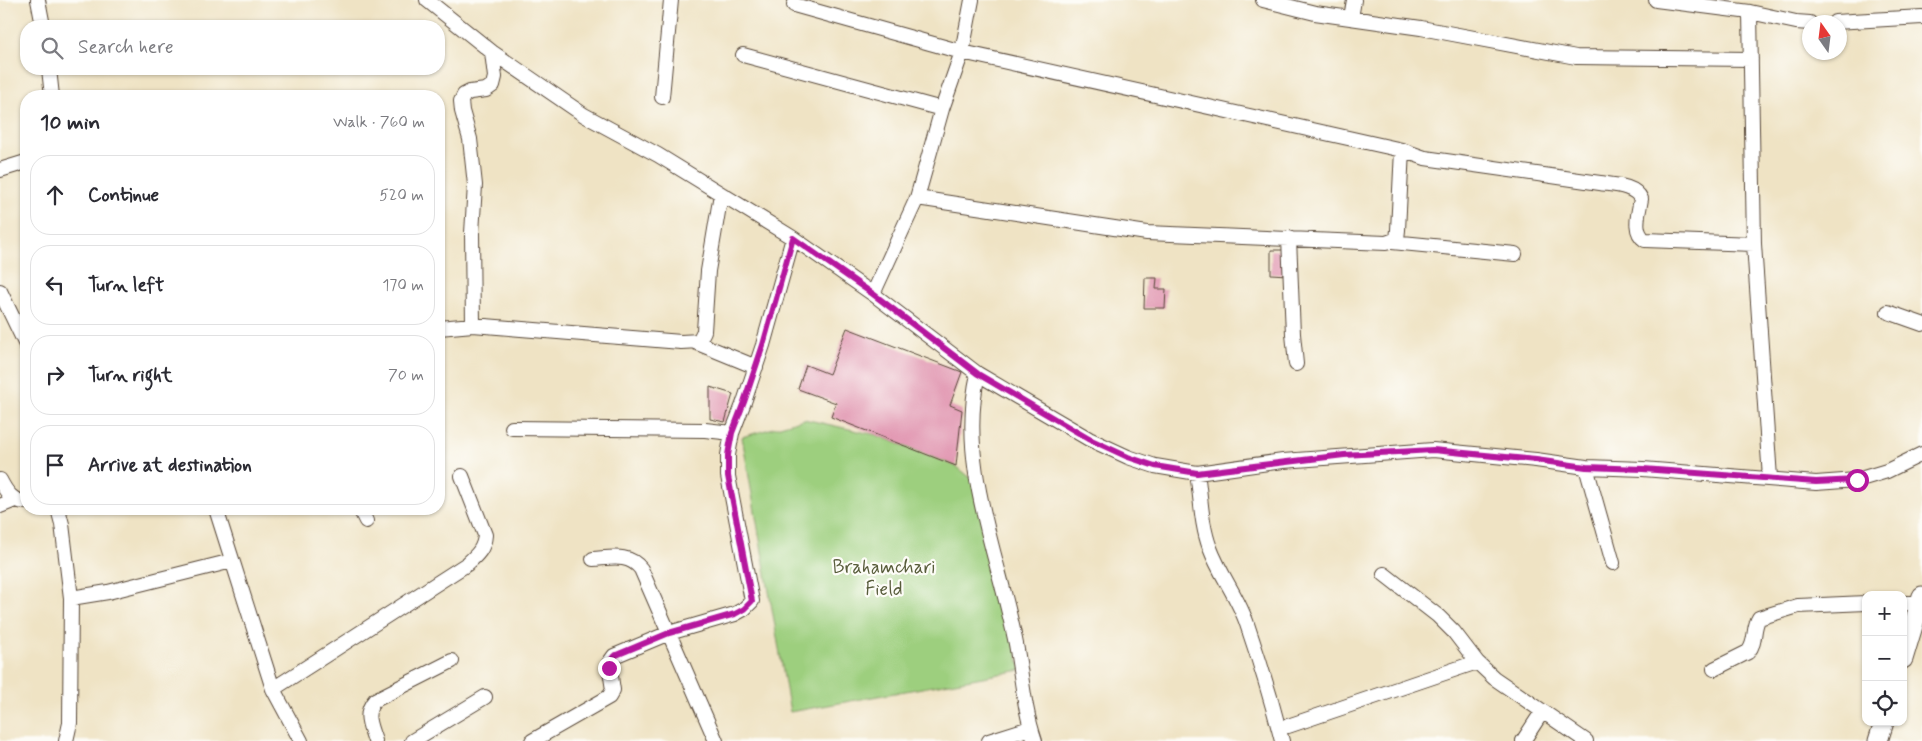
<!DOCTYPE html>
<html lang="en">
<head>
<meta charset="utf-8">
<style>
  body { margin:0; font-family:Mynerve,sans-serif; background:#f2f2f3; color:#2b2b33 }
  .controls { position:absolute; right:15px; bottom:15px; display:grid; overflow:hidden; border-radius:10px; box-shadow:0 1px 4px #0004 }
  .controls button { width:45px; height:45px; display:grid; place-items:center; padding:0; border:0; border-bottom:1px solid #e1e1e2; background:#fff; color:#2b2b33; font:25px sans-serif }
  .compass { position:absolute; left:1802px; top:15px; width:45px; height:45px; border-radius:50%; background:#fff; box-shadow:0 1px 4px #0004; rotate:346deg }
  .stop { position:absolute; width:15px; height:15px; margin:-11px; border:4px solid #b5179e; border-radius:50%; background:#fff }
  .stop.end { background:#b5179e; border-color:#fff; box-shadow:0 1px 5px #0008 }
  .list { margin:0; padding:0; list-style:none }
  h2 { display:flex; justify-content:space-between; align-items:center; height:65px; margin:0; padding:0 20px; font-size:21px }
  h2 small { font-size:16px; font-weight:400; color:#7c7c81 }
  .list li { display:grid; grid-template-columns:32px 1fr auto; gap:15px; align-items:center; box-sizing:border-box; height:80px; margin:0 10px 10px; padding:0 10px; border:1px solid #e1e1e2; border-radius:20px }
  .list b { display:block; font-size:19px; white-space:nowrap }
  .list em { font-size:16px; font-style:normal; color:#7c7c81 }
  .icon { flex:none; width:28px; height:28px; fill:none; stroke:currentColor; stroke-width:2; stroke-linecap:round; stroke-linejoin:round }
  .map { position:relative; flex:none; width:1922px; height:741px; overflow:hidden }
  .search { position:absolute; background:#fff; box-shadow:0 1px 4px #0004; left:20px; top:20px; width:425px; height:55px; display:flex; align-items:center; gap:12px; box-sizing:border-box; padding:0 18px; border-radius:20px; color:#7c7c81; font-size:19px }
  .panel { position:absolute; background:#fff; box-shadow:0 1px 4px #0004; left:20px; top:90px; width:425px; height:425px; border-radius:20px }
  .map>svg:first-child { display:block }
  .green { fill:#9dcf7e; stroke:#6c7c4e }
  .building { fill:#e092ae }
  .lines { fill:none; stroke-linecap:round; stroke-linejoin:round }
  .minor-casing { stroke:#564637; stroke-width:16 }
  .secondary-casing { stroke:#564637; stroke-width:21 }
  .minor { stroke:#fff; stroke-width:14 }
  .secondary { stroke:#fff; stroke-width:19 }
  .route { stroke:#b5179e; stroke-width:6 }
  .labels { text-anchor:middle; stroke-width:4.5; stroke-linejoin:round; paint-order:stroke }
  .park-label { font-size:19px; fill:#585c3b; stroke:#fdfcf7 }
</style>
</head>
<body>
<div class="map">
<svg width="1922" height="741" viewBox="0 0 1922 741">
  <rect width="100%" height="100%" fill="#fdfcf7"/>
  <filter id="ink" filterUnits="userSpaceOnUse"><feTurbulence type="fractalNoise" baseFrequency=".02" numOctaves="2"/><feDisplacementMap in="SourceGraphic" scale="10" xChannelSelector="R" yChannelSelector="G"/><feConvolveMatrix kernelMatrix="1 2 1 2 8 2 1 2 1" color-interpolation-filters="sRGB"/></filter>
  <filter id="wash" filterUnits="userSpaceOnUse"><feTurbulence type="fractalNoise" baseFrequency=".0096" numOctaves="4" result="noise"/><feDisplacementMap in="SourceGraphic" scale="20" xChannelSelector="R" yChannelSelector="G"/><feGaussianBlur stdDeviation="1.12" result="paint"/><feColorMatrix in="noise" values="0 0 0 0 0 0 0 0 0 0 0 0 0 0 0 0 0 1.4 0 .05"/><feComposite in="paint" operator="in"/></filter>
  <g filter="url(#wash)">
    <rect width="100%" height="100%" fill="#efe3c4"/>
    <path class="green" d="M804,419L876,435L956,466L977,483L1021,670L790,712L742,437Z"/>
    <g id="blocks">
      <path class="building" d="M1271,250H1288L1287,275L1271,274Z
        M1145,278H1157L1156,289H1166L1165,308H1144Z
        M847,328L962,372L950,405L962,410L956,466L831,417L836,403L798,389L806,365L829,374Z
        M710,387L733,394L725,422L710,419Z"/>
    </g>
  </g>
  <g filter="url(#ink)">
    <use href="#blocks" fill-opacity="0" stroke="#564637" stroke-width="1"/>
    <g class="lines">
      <g class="minor-casing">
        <path id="minor" d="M38,0L43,26
          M427,0L492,52L584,115L658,155L793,238L873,294L978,374L1089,439L1128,457L1155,466L1197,473L1283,461L1433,450L1536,460L1586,467L1643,469L1816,483L1857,480L1887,471L1922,454
          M1263,0L1315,13L1421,28L1576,57L1751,59
          M1656,0L1750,12L1796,22L1810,23
          M794,5L962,52L1402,150L1398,230L1397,239L1386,243L1147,233L917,198
          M1750,12L1754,244L1770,478
          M1351,18L1354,0
          M1835,22L1922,17
          M743,55L942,109
          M49,69L52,96
          M662,97L671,0
          M1402,150L1425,158L1600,183C1613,185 1635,185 1641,199C1639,212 1632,231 1645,240L1754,244
          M0,170L26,162
          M1289,238L1293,334L1296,364
          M1392,242L1515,254
          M0,291L26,345
          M873,294L917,198L942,109L962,52L972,0
          M1888,312L1922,324
          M473,325L472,233L475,185L470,139L462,111L461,101L464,95L470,92L486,90L493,85L495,77L492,52
          M439,328L473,325L681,342L699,341L704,331L708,271L721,194
          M695,342L756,367
          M978,374C957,464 999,556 1016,644C1022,677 1024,709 1035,741
          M512,428L705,430L732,433
          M1586,467L1613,563
          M1197,473C1201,497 1201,525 1210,548C1220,575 1238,597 1247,624C1260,662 1272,702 1282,741
          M0,480C6,492 13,502 26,502
          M0,506L15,500
          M58,509L62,524L71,598L108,592L232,561
          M216,509L273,689L301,741
          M360,509L366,521
          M593,559C611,558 629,553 641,569L716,741
          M1384,574L1438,616L1454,632L1477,662L1494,678L1586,741
          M1903,603H1920
          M1714,669L1748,652C1757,642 1752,629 1759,618L1798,606L1866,603
          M273,689L467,564C477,555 484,549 485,535L462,476
          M1288,726L1477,662
          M66,741L70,723L71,598
          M375,741C370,725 363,714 375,700L452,661
          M412,741L485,697
          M532,741L609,697L613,690L609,663L614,656L669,633L735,614L744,609L752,601L728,476V455L732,433L744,402L763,345L793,238
          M989,741L1030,728
          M1523,741L1542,712"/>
      </g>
      <g class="secondary-casing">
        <path id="secondary" d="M1903,659L1922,596
          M1878,741L1884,722"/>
      </g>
      <use href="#minor" class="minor"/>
      <use href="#secondary" class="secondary"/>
    </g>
  </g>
  <g class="lines" filter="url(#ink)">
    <path class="route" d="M609,668V663L614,656L669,633L735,614L744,609L752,601L728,476V455L732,433L744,402L763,345L793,238L873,294L978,374L1089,439L1128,457L1155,466L1197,473L1344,455L1433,450L1536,460L1586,467L1643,469L1816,482L1857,480"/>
  </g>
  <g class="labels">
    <g class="park-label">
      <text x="884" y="573">Brahamchari<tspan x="884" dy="22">Field</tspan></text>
    </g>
  </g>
</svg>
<div class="controls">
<button>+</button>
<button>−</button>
<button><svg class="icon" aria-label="locate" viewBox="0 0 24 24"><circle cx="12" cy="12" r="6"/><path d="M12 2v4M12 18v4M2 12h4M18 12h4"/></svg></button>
</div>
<svg class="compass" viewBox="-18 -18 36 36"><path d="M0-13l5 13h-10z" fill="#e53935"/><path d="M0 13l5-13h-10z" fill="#7c7c81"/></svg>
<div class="stop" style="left:1857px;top:480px"></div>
<div class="stop end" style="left:609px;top:668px"></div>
<div class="search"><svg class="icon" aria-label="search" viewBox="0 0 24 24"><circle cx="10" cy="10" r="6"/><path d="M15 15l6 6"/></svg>Search here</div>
<section class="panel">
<h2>10 min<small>Walk · 760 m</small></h2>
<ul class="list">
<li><svg class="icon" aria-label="ahead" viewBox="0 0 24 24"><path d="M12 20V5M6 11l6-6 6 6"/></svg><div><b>Continue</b></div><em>520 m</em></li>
<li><svg class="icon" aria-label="left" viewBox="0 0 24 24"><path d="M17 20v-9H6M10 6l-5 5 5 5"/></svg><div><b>Turn left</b></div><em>170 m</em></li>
<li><svg class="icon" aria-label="right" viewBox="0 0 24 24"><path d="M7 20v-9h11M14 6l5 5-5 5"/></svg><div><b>Turn right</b></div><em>70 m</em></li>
<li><svg class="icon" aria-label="arrive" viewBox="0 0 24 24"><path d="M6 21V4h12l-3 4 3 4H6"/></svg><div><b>Arrive at destination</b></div></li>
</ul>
</section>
</div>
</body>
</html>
